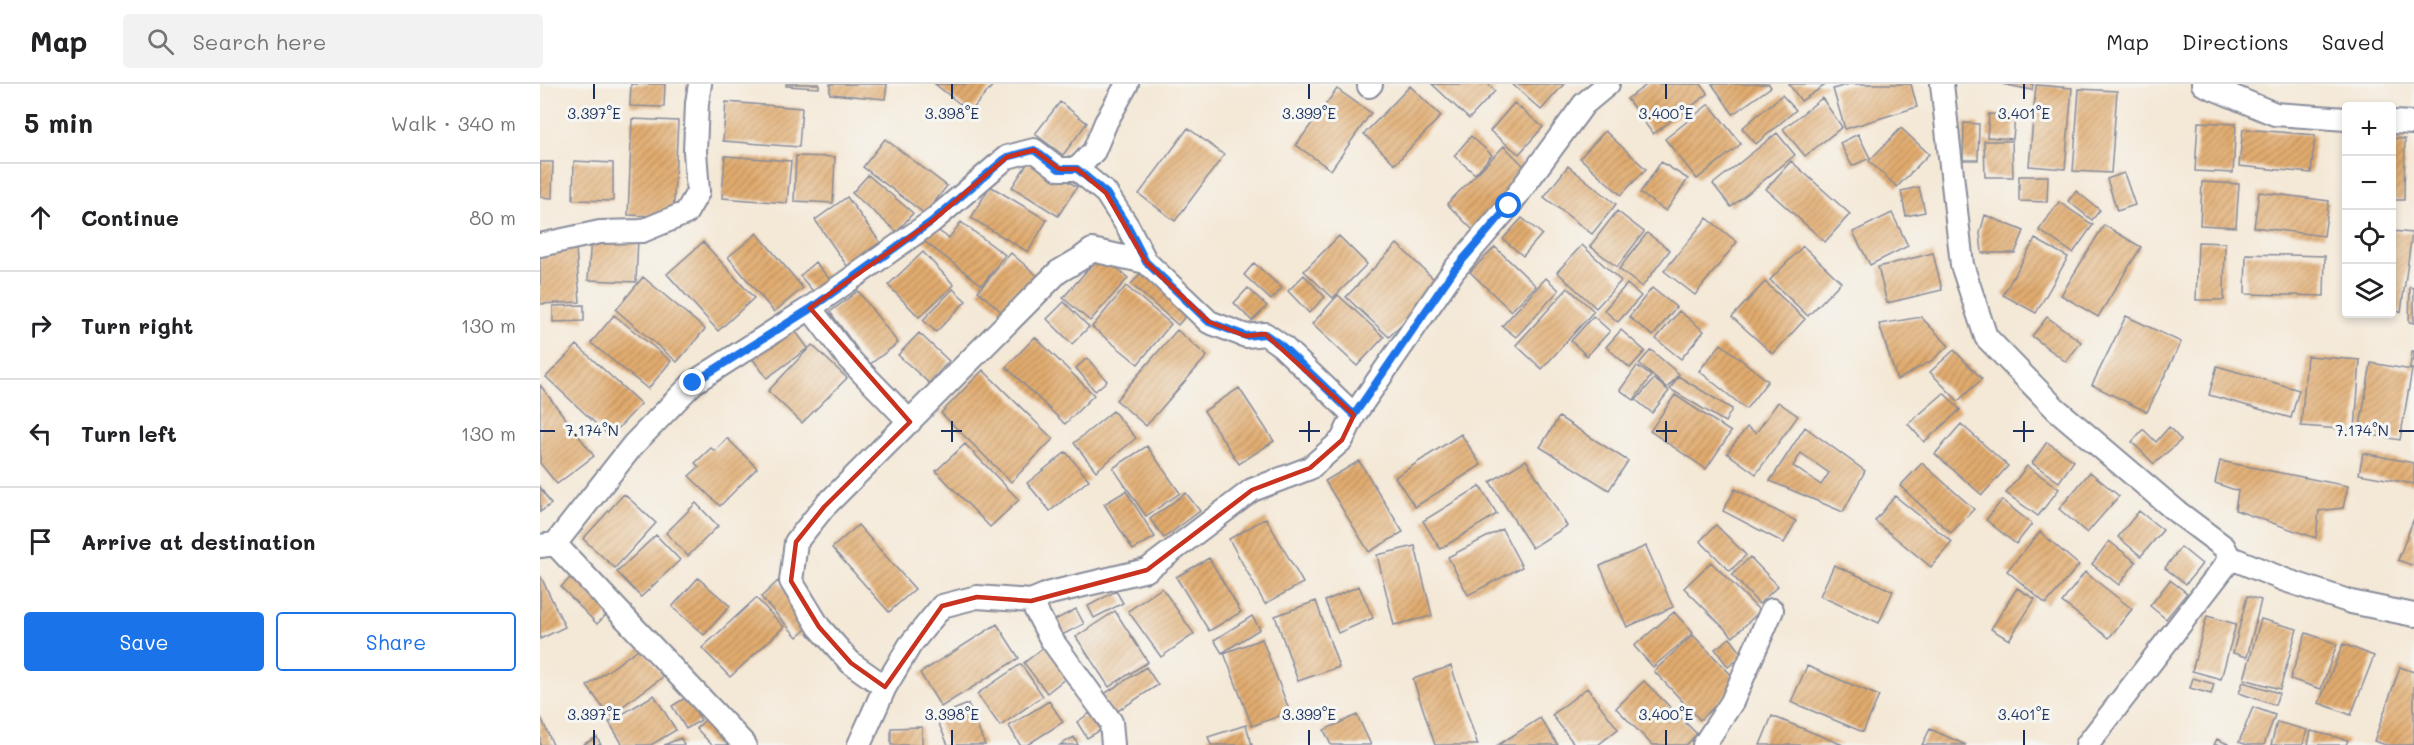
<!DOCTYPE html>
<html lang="en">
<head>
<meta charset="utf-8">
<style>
  body { margin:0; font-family:Mali,sans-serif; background:#f2f2f2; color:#202124 }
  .controls { position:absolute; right:18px; top:18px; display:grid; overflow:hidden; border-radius:6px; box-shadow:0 3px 9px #0003 }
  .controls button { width:54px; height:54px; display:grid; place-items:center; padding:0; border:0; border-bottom:2px solid #e0e0e0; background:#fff; color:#202124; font:30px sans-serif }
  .stop { position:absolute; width:18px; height:18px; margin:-14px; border:4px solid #1a73e8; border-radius:50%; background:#fff }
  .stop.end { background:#1a73e8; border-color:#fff; box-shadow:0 2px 6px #0008 }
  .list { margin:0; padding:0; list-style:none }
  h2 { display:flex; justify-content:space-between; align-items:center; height:78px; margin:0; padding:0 24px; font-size:26px }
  h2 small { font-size:20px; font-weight:400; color:#757577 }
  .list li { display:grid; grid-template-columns:39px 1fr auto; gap:18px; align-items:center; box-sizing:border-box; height:108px; padding:0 24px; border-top:2px solid #e0e0e0 }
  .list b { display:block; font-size:22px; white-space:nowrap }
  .list em { font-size:20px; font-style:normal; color:#757577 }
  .actions { display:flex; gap:12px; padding:18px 24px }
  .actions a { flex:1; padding:14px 0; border:2px solid #1a73e8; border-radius:6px; text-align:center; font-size:21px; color:#1a73e8 }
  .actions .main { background:#1a73e8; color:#fff }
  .icon { flex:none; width:33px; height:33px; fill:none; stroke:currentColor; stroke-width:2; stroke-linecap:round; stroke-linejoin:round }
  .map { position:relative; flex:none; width:1874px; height:661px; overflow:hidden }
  header { display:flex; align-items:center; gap:36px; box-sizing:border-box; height:84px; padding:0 30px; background:#fff; border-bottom:2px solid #e0e0e0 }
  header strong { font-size:28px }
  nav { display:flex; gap:33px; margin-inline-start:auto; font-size:21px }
  .search { width:420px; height:54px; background:#f2f2f2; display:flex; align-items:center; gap:15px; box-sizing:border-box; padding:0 21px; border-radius:6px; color:#757577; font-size:22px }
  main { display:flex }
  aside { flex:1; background:#fff }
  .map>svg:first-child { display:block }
  .building { fill:url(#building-hatch); fill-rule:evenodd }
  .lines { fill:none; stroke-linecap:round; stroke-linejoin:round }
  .street-casing { stroke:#888c9a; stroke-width:26 }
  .street { stroke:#fff; stroke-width:22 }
  .route { stroke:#1a73e8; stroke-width:8 }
  .marked { fill:none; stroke:#c8321e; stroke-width:4.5; stroke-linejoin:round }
  .ticks { fill:none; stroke:#1b2f5e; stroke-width:2 }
  .ticks-label { font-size:15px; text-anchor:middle; fill:#1b2f5e; stroke:#f6f6f2; stroke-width:6; stroke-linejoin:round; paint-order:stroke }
</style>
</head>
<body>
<header>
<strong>Map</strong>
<div class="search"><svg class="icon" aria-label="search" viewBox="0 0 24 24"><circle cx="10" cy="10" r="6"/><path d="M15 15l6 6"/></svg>Search here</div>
<nav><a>Map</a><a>Directions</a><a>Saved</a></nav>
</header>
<main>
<aside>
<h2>5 min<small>Walk · 340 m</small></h2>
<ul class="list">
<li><svg class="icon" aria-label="ahead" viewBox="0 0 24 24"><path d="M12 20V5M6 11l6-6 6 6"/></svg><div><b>Continue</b></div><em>80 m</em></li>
<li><svg class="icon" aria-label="right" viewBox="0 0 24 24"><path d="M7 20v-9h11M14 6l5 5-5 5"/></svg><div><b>Turn right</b></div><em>130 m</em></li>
<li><svg class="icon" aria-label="left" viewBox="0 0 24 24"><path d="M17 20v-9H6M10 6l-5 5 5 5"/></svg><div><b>Turn left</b></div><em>130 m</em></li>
<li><svg class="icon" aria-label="arrive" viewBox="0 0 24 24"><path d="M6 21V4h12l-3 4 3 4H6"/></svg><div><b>Arrive at destination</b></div></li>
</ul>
<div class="actions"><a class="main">Save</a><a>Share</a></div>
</aside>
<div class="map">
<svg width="1874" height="661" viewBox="0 0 1874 661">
  <defs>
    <pattern id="building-hatch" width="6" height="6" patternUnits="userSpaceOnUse" patternTransform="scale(1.5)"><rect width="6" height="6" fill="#e2ac6e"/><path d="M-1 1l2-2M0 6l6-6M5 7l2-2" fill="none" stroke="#b68c5e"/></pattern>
  </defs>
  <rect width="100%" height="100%" fill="#f6f6f2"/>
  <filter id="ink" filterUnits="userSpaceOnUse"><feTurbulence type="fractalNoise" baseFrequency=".0167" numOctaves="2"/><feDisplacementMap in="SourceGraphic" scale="12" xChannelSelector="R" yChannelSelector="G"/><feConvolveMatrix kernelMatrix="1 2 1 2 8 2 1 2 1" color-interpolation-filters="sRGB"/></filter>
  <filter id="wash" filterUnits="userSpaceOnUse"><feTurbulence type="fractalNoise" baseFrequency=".008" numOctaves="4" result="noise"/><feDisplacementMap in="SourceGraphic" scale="24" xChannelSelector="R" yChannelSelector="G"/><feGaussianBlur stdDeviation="1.35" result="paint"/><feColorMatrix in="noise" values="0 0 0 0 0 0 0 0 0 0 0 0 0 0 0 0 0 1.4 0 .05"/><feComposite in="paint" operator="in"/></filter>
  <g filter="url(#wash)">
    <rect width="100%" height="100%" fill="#f4e8d6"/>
    <g id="blocks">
      <path class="building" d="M91,0H125L124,23L90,22Z
        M246,0H279V4L246,2Z
        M290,0H347L345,15L290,10Z
        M395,0H454L430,28Z
        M892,0H948L955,7L929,35Z
        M972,0H1024L1001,26Z
        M1108,0H1161L1168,10L1113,50L1087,15Z
        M1172,0H1229L1231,3L1193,30Z
        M1249,0H1287L1261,17Z
        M1309,0H1371L1377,23L1305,45L1293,5Z
        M1462,0H1493L1492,6Z
        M1496,1L1532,4L1525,85L1489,82Z
        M870,2L901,32L855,80L824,50Z
        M797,5L831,29L791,86L756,61Z
        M1539,5L1577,7L1571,89L1533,87Z
        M1242,11L1256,26L1216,60L1202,44Z
        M1282,14L1302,43L1265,72L1243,45Z
        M186,18L262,24L259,63L183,57Z
        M520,18L547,39L523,71L495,50Z
        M974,19L1003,43L979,70L950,47Z
        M1169,20L1201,60L1157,95L1125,55Z
        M1449,30L1475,32L1473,55L1447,53Z
        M92,35L138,37L133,133L88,131Z
        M1658,38L1696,40L1693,89L1655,87Z
        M1424,39L1439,40L1438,76H1423Z
        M648,44L684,71L635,137L599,110Z
        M1361,44L1389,70L1357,103L1329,77Z
        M1703,45L1775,51L1771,89L1699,82Z
        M1065,47L1106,85L1081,111L1040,74Z
        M1237,49L1255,71L1191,123L1173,100Z
        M1318,50L1330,74L1312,82L1300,59Z
        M931,52L952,71L935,90L914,72Z
        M1852,54L1865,55L1864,116H1852Z
        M345,55L407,102L385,130L323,83Z
        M1444,57H1472L1473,93H1445Z
        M964,62L992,90L934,147L907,120Z
        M185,72L251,77L247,119L182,114Z
        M256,72L295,73L293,119L254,117Z
        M491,74L537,103L518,132L472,103Z
        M34,77L73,79V117L33,116Z
        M1251,77L1310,130L1285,158L1226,105Z
        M0,78H13L12,114L0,113Z
        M1121,78L1148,95L1126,127L1100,109Z
        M1028,82L1076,120L1052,150L1004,113Z
        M1584,89L1595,121L1577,127L1567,95Z
        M328,91L373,129L357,148L312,109Z
        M1479,92H1508L1507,118L1479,117Z
        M1662,98L1699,100L1696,143L1660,141Z
        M450,102L507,136L488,168L431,134Z
        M1379,103L1385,128L1366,132L1361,107Z
        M1536,107L1560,126L1552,136L1528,117Z
        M1719,108L1789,117L1784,152L1714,143Z
        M307,113L340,158L307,182L275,136Z
        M1519,118L1553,141L1533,169L1499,146Z
        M1077,127L1104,148L1077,183L1050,162Z
        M1352,129L1368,162L1330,181L1313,148Z
        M1445,131L1484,147L1475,169H1442L1440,149Z
        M982,134L1002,150L983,172L963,155Z
        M1167,134L1197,158L1155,211L1124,187Z
        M421,138L465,171L442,201L381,155L391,142L409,154Z
        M1564,141L1601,163L1558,233L1521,211Z
        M1852,147L1872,149L1861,228L1852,227Z
        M217,149L263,204L234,228L188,173Z
        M1107,149L1130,166L1102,203L1079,185Z
        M51,152L98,154L96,198L48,196Z
        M799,152L827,180L793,214L764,187Z
        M1495,155L1528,173L1496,229L1463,211Z
        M163,158L214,214L178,247L127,190Z
        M1658,158L1685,159L1684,216H1656Z
        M857,160L900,201L849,253L806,213Z
        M1042,161L1081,197L1056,224L1017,188Z
        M1263,162L1301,198L1268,232L1230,196Z
        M955,163L996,202L971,227L930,188Z
        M36,165L40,218L0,220V168Z
        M383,168L414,201L379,233L348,201Z
        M471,169L500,194L466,232L438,207Z
        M1393,169L1402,206L1347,219L1338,183Z
        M561,170L588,194L550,237L523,214Z
        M1706,170L1785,172L1784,212L1705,210Z
        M275,178L293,199L278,213L260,192Z
        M714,179L742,204L731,216L704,191Z
        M603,187L650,227L638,241L591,200Z
        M764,191L785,213L769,229L748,207Z
        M103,193L165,245L137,278L76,226Z
        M1006,194L1019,206L976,253L962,242Z
        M1225,198L1265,235L1233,270L1192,233Z
        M1087,200L1101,212L1078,238L1064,226Z
        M586,202L631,240L598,280L552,243Z
        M1870,203L1874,204V239L1869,238Z
        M708,204L727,222L712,237L694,219Z
        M1028,204L1054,227L1002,285L976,261Z
        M1112,204L1136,223L1113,252L1089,233Z
        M413,205L426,217L396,248L383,236Z
        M318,207L358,259L329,281L290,228Z
        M798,211L844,253L817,282L772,240Z
        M524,218L549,243L532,260L507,235Z
        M44,221V237L13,238V222Z
        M1139,227L1164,247L1141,275L1116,255Z
        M74,231L131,277L108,305L51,259Z
        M1053,232L1070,247L1047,272L1031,257Z
        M1586,232L1641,258L1607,328L1552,301Z
        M1381,233L1409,262L1391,277L1357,296L1339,240Z
        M1507,233L1541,258L1526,278L1492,252Z
        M253,244L268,264L227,294L212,274Z
        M637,246L667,272L606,342L576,316Z
        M1081,246L1105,267L1090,284L1066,263Z
        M379,249L409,277L389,299L358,271Z
        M495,253L554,311L525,340L466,283Z
        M1181,260L1228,297L1206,325L1159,287Z
        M37,261L101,320L70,353L6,293Z
        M272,261L307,294L262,339L228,307Z
        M1111,266L1139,290L1127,304L1099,280Z
        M1414,266L1442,295L1418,317L1390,288Z
        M1872,267H1874V285H1870Z
        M1767,272L1820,276L1815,346L1761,342Z
        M547,274L567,297L555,307L536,284Z
        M1831,279L1872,286L1860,356L1819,349Z
        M1097,282L1111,292L1094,316L1080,306Z
        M1677,282L1759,306L1751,334L1669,311Z
        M443,286L513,355L471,398L401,329Z
        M1138,292L1192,325L1185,338L1130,305Z
        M1114,295L1129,307L1112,329L1096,316Z
        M0,301L54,372L17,400L0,379Z
        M699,304L734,357L699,380L664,327Z
        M1404,309L1420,326L1384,358L1368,340Z
        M1135,311L1191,348L1166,385L1110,347Z
        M1238,318L1258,332L1216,390L1187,369L1207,343L1216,349Z
        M573,327L596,354L556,387L534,359Z
        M1019,333L1088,377L1069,406L1000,363Z
        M1421,340L1468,382L1442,411L1395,370Z
        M1265,343L1325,387L1303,428L1230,397ZM1261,369L1289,389L1281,401L1253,382Z
        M1629,343L1641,356L1614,380L1592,358L1603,345L1616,358Z
        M921,350L941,381L875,423L855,393Z
        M187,354L217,384L180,422L149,392L159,383L155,379L171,364L175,367Z
        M1507,358L1534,377L1519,398L1492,379Z
        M425,360L479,416L450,443L396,387Z
        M607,362L640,409L606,432L573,384Z
        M526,368L549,396L510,427L487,399Z
        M1823,369L1874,379V400L1819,390Z
        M986,376L1027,442L992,464L950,398Z
        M819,377L863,448L829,468L785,397Z
        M1680,377L1808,402L1803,424L1779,427L1776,454L1695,426L1698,407L1675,399Z
        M1382,379L1434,425L1411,449L1360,402Z
        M1487,382L1519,405L1498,432L1466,409Z
        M1550,388L1579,412L1547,449L1519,425Z
        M940,402L957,430L900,465L883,437Z
        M0,403L11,420L0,428Z
        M1195,405L1256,437L1244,459L1183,427Z
        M586,407L615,453L593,466L564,420Z
        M646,409L660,427L624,454L610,435Z
        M84,410L116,439L75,484L43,455Z
        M1355,412L1412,458L1391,483L1335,437Z
        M1462,416L1492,440L1476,460L1446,436Z
        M156,419L178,442L148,472L126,449Z
        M1599,427L1623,446L1601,472L1578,453Z
        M726,434L763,499L725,520L689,455Z
        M1874,434V482L1858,476Z
        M318,441L375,505L349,528L292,464Z
        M1176,441L1206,471L1190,487L1160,457Z
        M962,445L982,483L928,511L908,473Z
        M1500,448L1539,481L1506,520L1467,487Z
        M116,451L140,476L101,513L77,488Z
        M1569,457L1596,478L1579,501L1552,480Z
        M875,462L892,532L854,541L837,471Z
        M1106,462L1133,523L1087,543L1060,482Z
        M1641,463L1662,480L1646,500L1625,484Z
        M1210,473L1238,502L1219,520L1192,491Z
        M669,474L701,528L669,547L636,493Z
        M1171,478L1220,527L1193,553L1144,504Z
        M1294,481L1353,507L1339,539L1280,512Z
        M1545,488L1592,525L1569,554L1522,518Z
        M34,490L70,527L57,540L21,503Z
        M0,491L25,543L0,555Z
        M158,494L190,522L164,551L132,523Z
        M1630,496L1647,509L1626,535L1610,522Z
        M238,497L275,537L257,553L221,513Z
        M819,502L833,534L798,549L785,517Z
        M622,504L654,550L621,573L588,527Z
        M1477,504L1495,515L1469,556L1451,545Z
        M576,507L583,519L554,534L548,522Z
        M1707,512L1721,516L1707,573L1693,569Z
        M216,514L244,543L190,593L162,564Z
        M776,517L799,583L758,597L735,532Z
        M536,525L544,540L516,554L509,539Z
        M575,527L608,578L569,603L536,553Z
        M1134,528L1153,549L1113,583L1094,562Z
        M712,532L720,545L682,569L674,556Z
        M1667,532L1696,540L1681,595L1652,587Z
        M1721,535L1757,545L1740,605L1704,595Z
        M457,540L479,574L401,623L380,589Z
        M1766,549L1797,560L1781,605L1750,595Z
        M1153,551L1199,599L1160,636L1114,587Z
        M1190,554L1203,571L1188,583L1175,565Z
        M722,555L750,628L712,642L684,569Z
        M508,560L531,590L507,609L484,579Z
        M1803,560L1834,572L1811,631L1779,619Z
        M101,563L123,593L69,632L47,602Z
        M481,580L503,612L460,642L437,610Z
        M911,582L938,661H895L873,595Z
        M1267,582L1339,612L1323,648L1251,618Z
        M606,583L618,601L573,630L561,612Z
        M1860,583L1874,588V661H1846L1834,657Z
        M1653,594L1674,600L1671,610L1650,604Z
        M1104,597L1157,650L1146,661H1112L1076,624Z
        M1703,598L1739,609L1735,621L1699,609Z
        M1047,604L1078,645L1058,661H1035L1012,631Z
        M114,611L136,646L111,661H83L69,638Z
        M147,613L161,636L146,645L132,622Z
        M509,617L523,638L487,661H480L469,642Z
        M428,620L445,661H408L396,633Z
        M1713,623L1735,631L1724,661H1707L1699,658Z
        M550,629L561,646L547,654L537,638Z
        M0,631L13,661H0Z
        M817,631L831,661H791L784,646Z
        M1232,632L1303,661H1220Z
        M169,633L196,661H172L156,644Z
        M1000,634L1018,661H958Z
        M1737,638L1767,646L1763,661H1731Z
        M706,641L712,661H671L668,653Z
        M382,643V661H351V644Z
        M1390,645L1426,661H1382Z
        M1771,647L1808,656L1806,661H1768Z
        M57,653L61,661H42Z
        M534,653L538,661H520Z
        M141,654L144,661H124Z
        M1677,655L1690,661H1674Z"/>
    </g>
  </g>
  <g filter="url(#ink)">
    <use href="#blocks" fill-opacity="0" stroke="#888c9a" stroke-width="1.5"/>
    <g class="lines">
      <g class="street-casing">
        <path id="street" d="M1402,0L1422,181L1446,253L1516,325L1636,427L1684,463L1689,473L1685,482L1547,661
          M1663,0L1735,30L1806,35
          M829,2L831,0
          M1852,38L1874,39
          M537,85L554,67L566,38L587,0
          M0,161L60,148L102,147L146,129L158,108L155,67L157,19L160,0
          M270,224L308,274L370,338
          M15,460L205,661
          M0,462L15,460L93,361L153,299L270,224L391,138L467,73L494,66L519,85H537L566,109L588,143L606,178L669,238L706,252L725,250L742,262L814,331
          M1689,473L1745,496L1811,518L1874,531
          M491,517L511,555L571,638L573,661
          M345,603L311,579L279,543L251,497L256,458L284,423L518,188L540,175L552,166L606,178
          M319,661L345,603L370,561L402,522L437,513L491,517L510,509L607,486L712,406L770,384L802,356L814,331L914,186L969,122L1044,20L1068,0
          M1164,661L1192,618L1232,526"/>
      </g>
      <use href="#street" class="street"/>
    </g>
  </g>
  <g class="lines" filter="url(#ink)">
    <path class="route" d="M153,299L270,225L391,138L467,73L494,66L519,85H537L566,109L588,143L606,178L669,238L706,252L725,250L742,262L814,331L914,186L969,122"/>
  </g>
  <path class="marked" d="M494,66L519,85H537L566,109L606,178L669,238L706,252L725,250L814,331L802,356L770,384L712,406L607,486L491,517L437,513L402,522L345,603L311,579L279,543L251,497L256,458L284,423L370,338L270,224L391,138L467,73Z"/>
  <path class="ticks" d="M54,0V15M412,0V15M769,0V15M1126,0V15M1484,0V15M412,337V358M769,337V358M1126,337V358M1484,337V358M0,347H15M401,347H422M759,347H780M1116,347H1137M1473,347H1494M1859,347H1874M54,646V661M412,646V661M769,646V661M1126,646V661M1484,646V661"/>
  <g class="ticks-label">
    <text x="54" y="35">3.397°E</text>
    <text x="412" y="35">3.398°E</text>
    <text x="769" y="35">3.399°E</text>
    <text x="1126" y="35">3.400°E</text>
    <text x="1484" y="35">3.401°E</text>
    <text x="52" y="352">7.174°N</text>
    <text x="1822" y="352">7.174°N</text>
    <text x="54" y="636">3.397°E</text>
    <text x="412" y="636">3.398°E</text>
    <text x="769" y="636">3.399°E</text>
    <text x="1126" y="636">3.400°E</text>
    <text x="1484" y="636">3.401°E</text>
  </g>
</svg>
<div class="controls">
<button>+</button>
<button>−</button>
<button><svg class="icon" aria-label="locate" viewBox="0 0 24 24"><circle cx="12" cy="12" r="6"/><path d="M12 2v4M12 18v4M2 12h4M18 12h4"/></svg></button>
<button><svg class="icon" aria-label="layers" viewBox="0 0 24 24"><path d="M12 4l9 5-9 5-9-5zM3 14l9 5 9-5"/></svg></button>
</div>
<div class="stop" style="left:969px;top:122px"></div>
<div class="stop end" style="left:153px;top:299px"></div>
</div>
</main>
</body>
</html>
